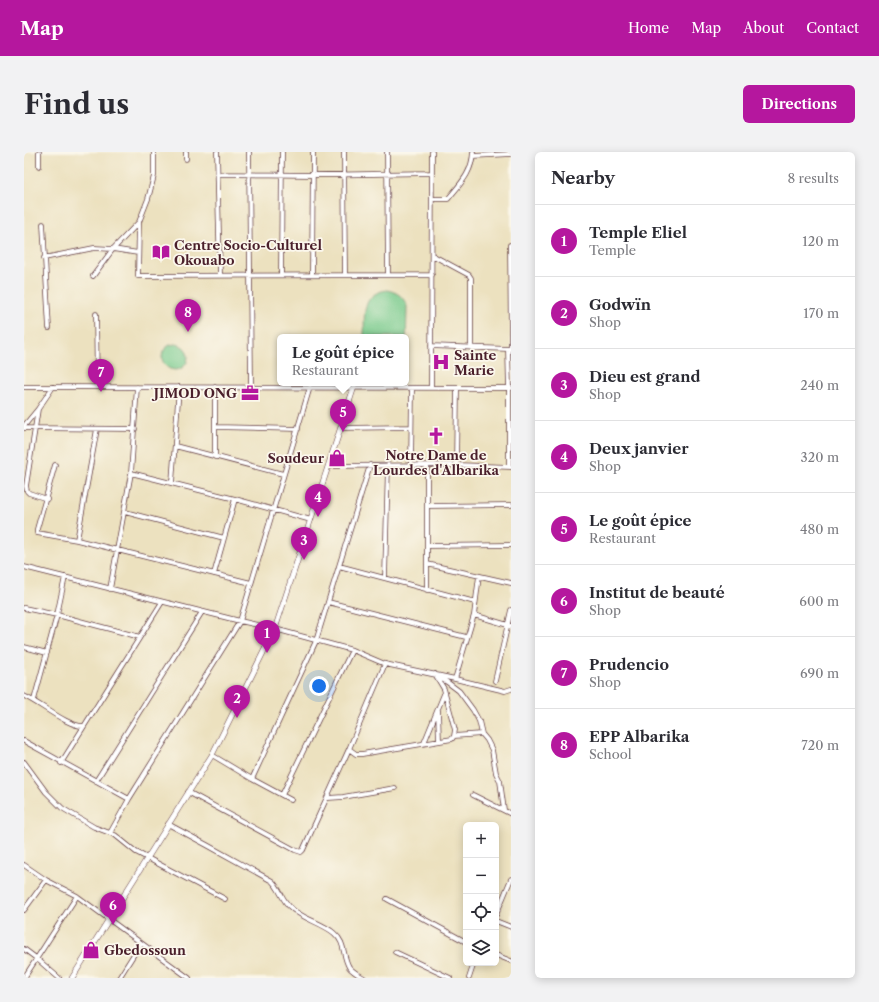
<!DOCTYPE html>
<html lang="en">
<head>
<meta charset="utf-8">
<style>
  body { margin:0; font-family:"Libre Caslon Text",serif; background:#f2f2f3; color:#2b2b33 }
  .controls { position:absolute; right:12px; bottom:12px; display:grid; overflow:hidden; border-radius:6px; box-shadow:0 2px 10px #0003 }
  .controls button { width:36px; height:36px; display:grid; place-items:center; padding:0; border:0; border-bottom:1px solid #e1e1e2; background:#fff; color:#2b2b33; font:20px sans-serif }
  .you { position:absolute; left:295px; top:534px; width:14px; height:14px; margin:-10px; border:3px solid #fff; border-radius:50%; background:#1a73e8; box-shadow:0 0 0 6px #1a73e833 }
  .badge { display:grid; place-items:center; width:26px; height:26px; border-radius:50%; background:#b5179e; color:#fff; font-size:13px; font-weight:700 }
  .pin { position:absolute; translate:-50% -33px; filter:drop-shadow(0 1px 2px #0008) }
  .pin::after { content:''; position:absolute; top:21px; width:14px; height:12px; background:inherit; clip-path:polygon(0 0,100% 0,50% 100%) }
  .popup { position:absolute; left:253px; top:182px; width:132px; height:52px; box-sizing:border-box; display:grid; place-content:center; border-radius:6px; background:#fff; filter:drop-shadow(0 1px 3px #0005); font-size:13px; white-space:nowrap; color:#7c7c81 }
  .popup b { font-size:15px; color:#2b2b33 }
  .popup::after { content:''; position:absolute; left:50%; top:100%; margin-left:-8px; border:8px solid transparent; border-top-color:#fff }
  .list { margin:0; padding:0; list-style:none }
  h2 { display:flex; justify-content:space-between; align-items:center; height:52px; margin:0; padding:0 16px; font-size:17px }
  h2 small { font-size:13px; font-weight:400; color:#7c7c81 }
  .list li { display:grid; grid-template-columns:26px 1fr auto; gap:12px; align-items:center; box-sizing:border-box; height:72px; padding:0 16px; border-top:1px solid #e1e1e2 }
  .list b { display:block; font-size:15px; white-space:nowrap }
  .list p { margin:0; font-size:13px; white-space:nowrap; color:#7c7c81 }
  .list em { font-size:13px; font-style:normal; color:#7c7c81 }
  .icon { flex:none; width:22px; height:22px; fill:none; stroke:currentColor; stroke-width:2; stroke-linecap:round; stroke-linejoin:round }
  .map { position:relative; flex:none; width:487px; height:826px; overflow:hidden; border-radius:6px }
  header { display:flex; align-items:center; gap:24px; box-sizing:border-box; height:56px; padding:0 20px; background:#b5179e; color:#fff }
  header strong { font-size:19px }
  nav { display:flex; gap:22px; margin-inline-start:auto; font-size:14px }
  .intro { display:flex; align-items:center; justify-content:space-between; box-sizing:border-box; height:96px; padding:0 24px }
  h1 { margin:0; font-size:28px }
  .button { padding:10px 18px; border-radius:6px; background:#b5179e; color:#fff; font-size:14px; font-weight:700 }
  main { display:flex; gap:24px; padding:0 24px }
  aside { flex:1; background:#fff; border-radius:6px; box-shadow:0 2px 10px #0003 }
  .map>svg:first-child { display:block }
  .green { fill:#7acb8d; stroke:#62755c }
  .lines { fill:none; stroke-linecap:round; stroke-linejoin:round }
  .minor-casing { stroke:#623c41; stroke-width:5.5 }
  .tertiary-casing { stroke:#623c41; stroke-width:6 }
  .minor { stroke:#fff; stroke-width:4 }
  .tertiary { stroke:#fff; stroke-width:5 }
  .labels { text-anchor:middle; stroke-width:3.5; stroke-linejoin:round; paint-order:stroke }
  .poi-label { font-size:13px; font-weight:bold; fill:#4a1f2b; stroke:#fbf7ec; text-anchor:start }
</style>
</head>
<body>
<header>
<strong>Map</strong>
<nav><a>Home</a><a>Map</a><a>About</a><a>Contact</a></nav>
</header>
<div class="intro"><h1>Find us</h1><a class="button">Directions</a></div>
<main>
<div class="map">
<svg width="487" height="826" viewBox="0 0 487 826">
  <rect width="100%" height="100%" fill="#fbf7ec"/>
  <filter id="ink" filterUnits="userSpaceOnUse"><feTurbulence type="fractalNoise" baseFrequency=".025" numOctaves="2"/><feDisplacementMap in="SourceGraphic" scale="8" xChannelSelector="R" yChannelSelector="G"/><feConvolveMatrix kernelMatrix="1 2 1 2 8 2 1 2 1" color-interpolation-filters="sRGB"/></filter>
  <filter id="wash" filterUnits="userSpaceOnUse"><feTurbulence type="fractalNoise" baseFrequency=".012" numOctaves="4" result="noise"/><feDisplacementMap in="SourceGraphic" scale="16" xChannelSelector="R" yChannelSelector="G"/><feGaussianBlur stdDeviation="0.9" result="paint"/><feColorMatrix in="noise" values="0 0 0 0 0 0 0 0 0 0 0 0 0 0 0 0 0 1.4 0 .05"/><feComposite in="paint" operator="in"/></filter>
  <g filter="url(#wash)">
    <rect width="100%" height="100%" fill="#ece1bf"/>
    <path class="green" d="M363,138C373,140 379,144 383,154L382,197V185H340C341,164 336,142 363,138Z
      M138 205a13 13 0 1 1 26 0a13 13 0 1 1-26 0Z"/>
  </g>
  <g filter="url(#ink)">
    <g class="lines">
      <g class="minor-casing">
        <path id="minor" d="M162,0V7
          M193,0L196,123
          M225,0L227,235
          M320,0L321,123
          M363,0L364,123
          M449,4L487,2
          M15,14V0
          M193,22L289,23L408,21
          M408,47H424C437,31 448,21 449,0
          M115,70L114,124L408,123
          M19,72L25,176
          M486,93L487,197
          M408,103L445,123L447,126V196
          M20,106L70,96L89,97L114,101
          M257,122L258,0
          M288,122L289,0
          M69,124L89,97L115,70L124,47L130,24V0
          M72,162L73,235
          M407,194L485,197
          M484,197L485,236V315
          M0,235L487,236
          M407,236L408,0
          M14,257L2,334L3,339L5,341L23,347
          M0,274L14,257L29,235
          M191,275L274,277
          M0,276L111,277
          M317,276L387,275
          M151,294L259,322
          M191,305V235
          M31,313L13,377V381L53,388L227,431
          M432,313L433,237
          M305,314L432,313L487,315
          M387,314L388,236
          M107,321L211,347L190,422
          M148,331L155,235
          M211,347L287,368
          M403,354L487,353
          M101,360L200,386
          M53,388L73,277
          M403,394L487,393
          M403,412L487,431
          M315,414L451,450
          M0,415L216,469L251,477L328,498L361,512L431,527L450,463L455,424
          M361,426L364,313
          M86,437L107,321L113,235
          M403,438V314
          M304,450L442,485
          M0,456L33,463L116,485
          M450,463L487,474
          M0,495L23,501
          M414,525L423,530L435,539L449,558L455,569L458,582L463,588L468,598L472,621L476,629L480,658
          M431,527L481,539L487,537
          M471,529L487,458
          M0,544C16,551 44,575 60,574
          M10,548L33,463L41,425
          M414,558L415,589
          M430,584L458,582
          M0,589L105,647
          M400,591L420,542
          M325,597L332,602H338L428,587L430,584L431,578L420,537L411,522
          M188,603L228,627L267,648
          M0,610L22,640L38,656L70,675L91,683L112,700L201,747
          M37,611L138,450
          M228,627L292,489L346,313
          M72,629L178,460
          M164,640L271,698L277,700L279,698L325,597L361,512
          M258,643L328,498
          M449,643L487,662
          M304,646L319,645L371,636
          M144,672L183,693L248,729C257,738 257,746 265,754C277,767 297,770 310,781C322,791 318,803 325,815C329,820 335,823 340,826
          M86,681L105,647L216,469L286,235
          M0,713L22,728L53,744L165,826
          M363,747L442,790
          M0,758L22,728
          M472,763L487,727
          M472,769L487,775
          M0,797L12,806L35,826
          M371,800L426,826
          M472,803L487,809
          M0,826L53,744
          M95,826L117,791
          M445,826L450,811"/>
      </g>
      <g class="tertiary-casing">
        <path id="tertiary" d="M48,826L188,603L251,477L330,235"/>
      </g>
      <use href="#minor" class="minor"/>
      <use href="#tertiary" class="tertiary"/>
    </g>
  </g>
  <defs>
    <g id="library-bare" transform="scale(1.38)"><path d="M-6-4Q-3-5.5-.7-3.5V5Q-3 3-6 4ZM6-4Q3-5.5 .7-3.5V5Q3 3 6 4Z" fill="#b5179e" stroke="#fbf7ec" stroke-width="2.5" paint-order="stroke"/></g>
    <g id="hospital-bare" transform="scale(1.38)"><path d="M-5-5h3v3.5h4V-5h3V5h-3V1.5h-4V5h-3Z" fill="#b5179e" stroke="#fbf7ec" stroke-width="2.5" paint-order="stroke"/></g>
    <g id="office-bare" transform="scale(1.38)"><path d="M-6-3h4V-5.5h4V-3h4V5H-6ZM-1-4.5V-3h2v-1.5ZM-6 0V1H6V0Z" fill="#b5179e" stroke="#fbf7ec" stroke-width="2.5" paint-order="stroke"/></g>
    <g id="church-bare" transform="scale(1.38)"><path d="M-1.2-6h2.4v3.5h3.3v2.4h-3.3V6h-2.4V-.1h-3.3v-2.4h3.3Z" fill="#b5179e" stroke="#fbf7ec" stroke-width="2.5" paint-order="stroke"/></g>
    <g id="shop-bare" transform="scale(1.38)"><path d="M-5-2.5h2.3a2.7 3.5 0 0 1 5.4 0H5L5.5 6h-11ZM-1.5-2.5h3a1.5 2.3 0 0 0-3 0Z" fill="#b5179e" stroke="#fbf7ec" stroke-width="2.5" paint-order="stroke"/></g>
  </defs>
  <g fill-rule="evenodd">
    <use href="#library-bare" x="137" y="100"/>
    <use href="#hospital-bare" x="417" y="210"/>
    <use href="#office-bare" x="226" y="241"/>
    <use href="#church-bare" x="412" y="284"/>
    <use href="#shop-bare" x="313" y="306"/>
    <use href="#shop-bare" x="67" y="798"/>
  </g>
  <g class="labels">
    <g class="poi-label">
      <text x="150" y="98">Centre Socio-Culturel<tspan x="150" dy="15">Okouabo</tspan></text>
      <text x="430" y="208">Sainte<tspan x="430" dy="15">Marie</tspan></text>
      <text x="213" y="246" text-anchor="end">JIMOD ONG</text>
      <text x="412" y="308" text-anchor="middle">Notre Dame de<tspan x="412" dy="15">Lourdes d'Albarika</tspan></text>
      <text x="300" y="311" text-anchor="end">Soudeur</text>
      <text x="80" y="803">Gbedossoun</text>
    </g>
  </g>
</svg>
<div class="controls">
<button>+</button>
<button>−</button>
<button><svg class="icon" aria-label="locate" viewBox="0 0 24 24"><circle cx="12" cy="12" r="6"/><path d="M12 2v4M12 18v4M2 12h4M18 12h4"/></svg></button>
<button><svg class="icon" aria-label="layers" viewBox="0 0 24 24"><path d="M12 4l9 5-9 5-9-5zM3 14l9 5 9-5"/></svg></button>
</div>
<div class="you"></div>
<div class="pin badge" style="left:243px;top:501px">1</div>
<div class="pin badge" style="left:213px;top:566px">2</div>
<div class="pin badge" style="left:280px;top:408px">3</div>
<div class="pin badge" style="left:294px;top:365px">4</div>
<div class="pin badge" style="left:319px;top:280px">5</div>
<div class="popup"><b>Le goût épice</b>Restaurant</div>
<div class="pin badge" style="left:89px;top:773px">6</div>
<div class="pin badge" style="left:77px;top:240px">7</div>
<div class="pin badge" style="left:164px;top:180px">8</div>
</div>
<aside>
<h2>Nearby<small>8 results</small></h2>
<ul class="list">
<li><span class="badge">1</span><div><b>Temple Eliel</b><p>Temple</p></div><em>120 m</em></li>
<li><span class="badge">2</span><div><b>Godwïn</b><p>Shop</p></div><em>170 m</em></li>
<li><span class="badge">3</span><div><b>Dieu est grand</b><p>Shop</p></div><em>240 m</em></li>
<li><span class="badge">4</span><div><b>Deux janvier</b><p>Shop</p></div><em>320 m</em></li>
<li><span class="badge">5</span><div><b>Le goût épice</b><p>Restaurant</p></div><em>480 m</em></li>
<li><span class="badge">6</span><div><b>Institut de beauté</b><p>Shop</p></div><em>600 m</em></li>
<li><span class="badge">7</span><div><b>Prudencio</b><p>Shop</p></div><em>690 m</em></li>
<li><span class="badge">8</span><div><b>EPP Albarika</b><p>School</p></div><em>720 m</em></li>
</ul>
</aside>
</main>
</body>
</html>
